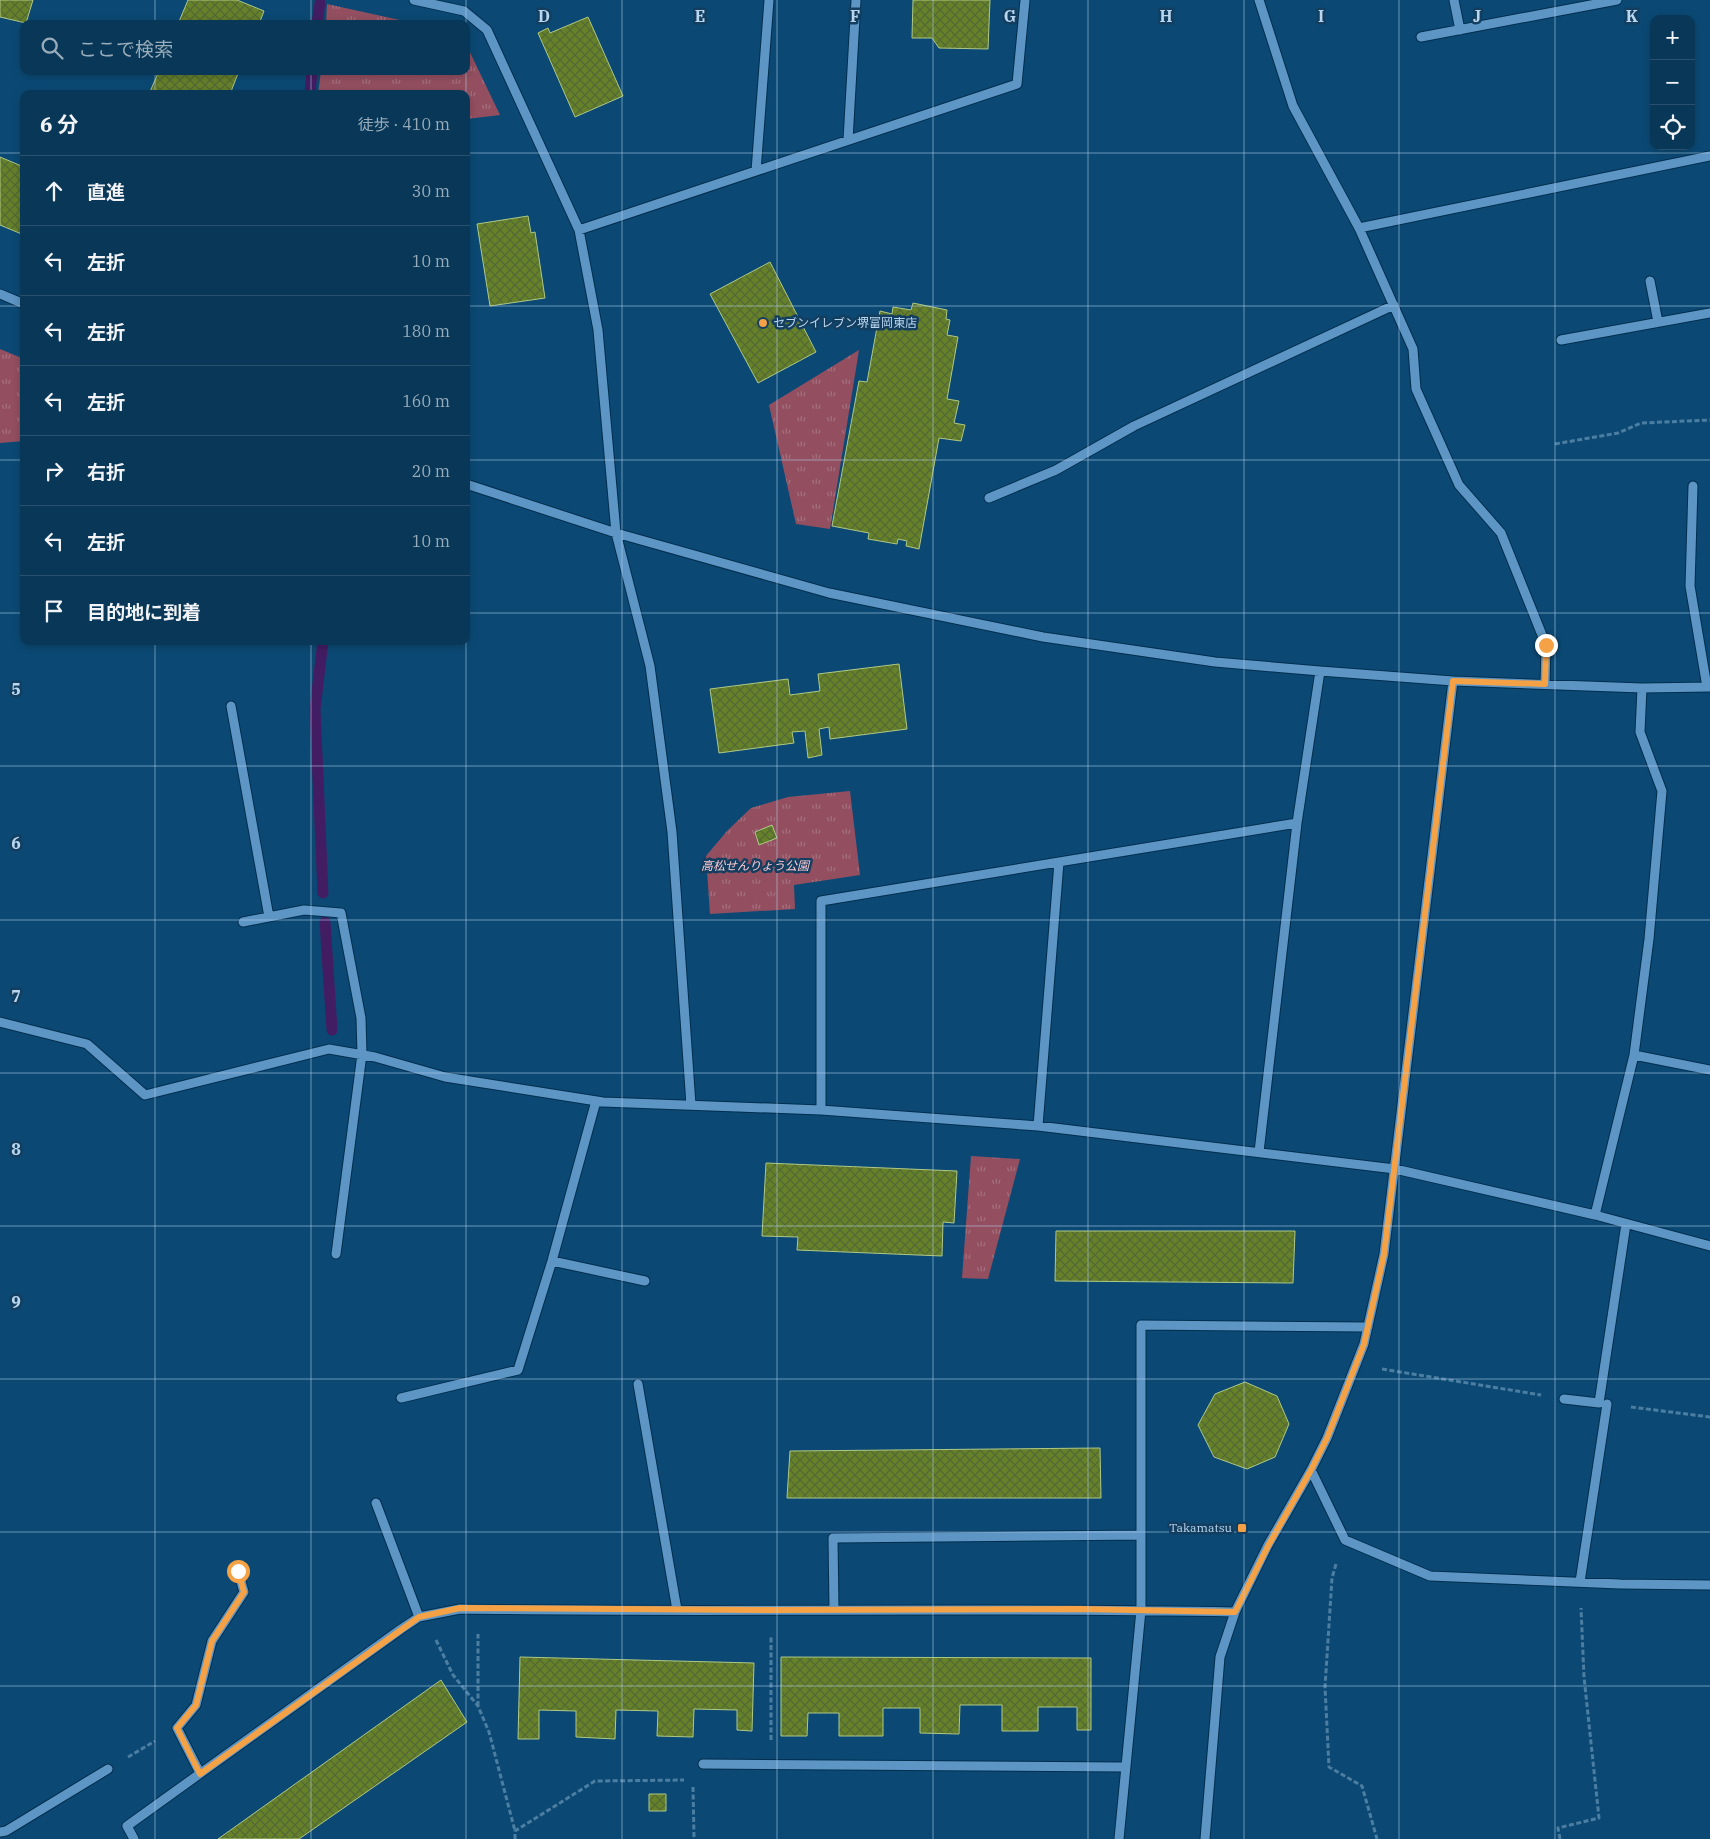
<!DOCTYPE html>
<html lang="ja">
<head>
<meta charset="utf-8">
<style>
  body { margin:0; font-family:"IBM Plex Serif","Noto Sans JP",serif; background:#113f5d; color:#f1f3f6 }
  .controls { position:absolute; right:15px; top:15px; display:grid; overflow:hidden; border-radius:10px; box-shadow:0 2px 8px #0003 }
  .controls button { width:45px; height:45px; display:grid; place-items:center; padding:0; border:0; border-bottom:1px solid #29516d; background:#083757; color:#f1f3f6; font:25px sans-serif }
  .stop { position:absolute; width:15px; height:15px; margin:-11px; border:4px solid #f5a246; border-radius:50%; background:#fff }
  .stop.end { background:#f5a246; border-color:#fff; box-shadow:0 1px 5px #0008 }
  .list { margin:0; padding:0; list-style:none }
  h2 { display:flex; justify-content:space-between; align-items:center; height:65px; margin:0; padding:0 20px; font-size:21px }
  h2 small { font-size:16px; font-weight:400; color:#98acba }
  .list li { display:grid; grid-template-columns:32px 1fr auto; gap:15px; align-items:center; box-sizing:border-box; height:70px; padding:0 20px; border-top:1px solid #29516d }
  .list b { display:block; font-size:19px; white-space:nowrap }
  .list em { font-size:16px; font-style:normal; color:#98acba }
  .icon { flex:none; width:28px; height:28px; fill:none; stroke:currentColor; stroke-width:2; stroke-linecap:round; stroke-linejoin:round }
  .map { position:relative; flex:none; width:1710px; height:1839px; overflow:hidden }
  .search { position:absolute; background:#083757; box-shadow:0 2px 8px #0003; left:20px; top:20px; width:450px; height:55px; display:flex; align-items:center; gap:12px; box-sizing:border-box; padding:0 18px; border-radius:10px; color:#98acba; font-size:19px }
  .panel { position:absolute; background:#083757; box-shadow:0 2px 8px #0003; left:20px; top:90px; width:450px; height:555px; border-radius:10px }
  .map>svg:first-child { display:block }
  .grass { fill:url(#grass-tufts) }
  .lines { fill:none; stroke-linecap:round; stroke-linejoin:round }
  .stream { stroke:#431d63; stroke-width:11 }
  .building { fill:url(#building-cross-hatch); stroke:#afc886 }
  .minor-casing { stroke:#002e4e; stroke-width:11 }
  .path { stroke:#4c7ea2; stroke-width:3; stroke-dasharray:5 2.5; stroke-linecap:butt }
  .minor { stroke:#5d95c4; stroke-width:9 }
  .route { stroke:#f5a246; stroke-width:6 }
  .grid { fill:none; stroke:#b9d6ef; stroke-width:1; stroke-opacity:0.55 }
  .poi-dot { fill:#f5a246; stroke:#133e5f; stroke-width:2 }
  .labels { text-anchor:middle; stroke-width:5; stroke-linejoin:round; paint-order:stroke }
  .poi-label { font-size:12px; fill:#b9d6ef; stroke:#133e5f; text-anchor:start }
  .park-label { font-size:12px; font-style:italic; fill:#fcc8d2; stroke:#133e5f }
  .grid-label { font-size:16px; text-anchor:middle; font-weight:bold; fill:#b9d6ef; stroke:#133e5f; stroke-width:5; stroke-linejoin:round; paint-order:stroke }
</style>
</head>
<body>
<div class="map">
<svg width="1710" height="1839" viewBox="0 0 1710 1839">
  <defs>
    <pattern id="grass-tufts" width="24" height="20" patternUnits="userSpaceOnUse" patternTransform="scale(1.25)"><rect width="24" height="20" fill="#934f60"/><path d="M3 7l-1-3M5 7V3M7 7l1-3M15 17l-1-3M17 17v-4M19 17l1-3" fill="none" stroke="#a4707f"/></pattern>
    <pattern id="building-cross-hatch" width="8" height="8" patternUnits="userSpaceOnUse" patternTransform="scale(1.25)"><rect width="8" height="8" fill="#668229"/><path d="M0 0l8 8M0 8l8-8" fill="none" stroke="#546835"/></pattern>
  </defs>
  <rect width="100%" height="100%" fill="#0b4974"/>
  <path class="grass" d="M327,4L418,24H326Z
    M466,44L500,115L466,119V94H318L321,71H466Z
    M0,349L24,359V441L0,443Z
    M859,350L830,529L796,524L769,405Z
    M850,791L860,875L794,885L795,909L710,914L706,856L727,831L751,808L788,797Z
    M971,1156L1020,1159L988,1279L962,1278Z"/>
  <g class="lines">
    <path class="stream" d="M317,24L320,3
      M310,94L312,71
      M323,893L315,709L323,641
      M325,922L332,1030"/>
  </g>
  <path class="building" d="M0,0H33L26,23L0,17Z
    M188,0H237L264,11L259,24H178Z
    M913,0H990L988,49L939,48L932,38H912Z
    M588,17L623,96L575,117L538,33L548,28L550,33Z
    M159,71H239L230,94H149Z
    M0,157L24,167V235L0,225Z
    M528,216L531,233L535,232L545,298L490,306L477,224Z
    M770,262L816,352L758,383L710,294Z
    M913,303L947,310L946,319L950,320L947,335L958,337L947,399L959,401L954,423L965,425L961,441L939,438L919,549L906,546L907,541L898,539L897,544L868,539L869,533L832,526L859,381L867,382L880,311L892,314L893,307L911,310Z
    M899,664L907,729L830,739L829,727L819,729L822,755L808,758L805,731L792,732L794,743L719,753L710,689L788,679L790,695L820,691L818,674Z
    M772,825L777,838L759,845L755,832Z
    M766,1163L957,1171L954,1223L943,1222L942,1256L797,1250L798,1237L762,1236Z
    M1056,1231H1295L1293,1283L1055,1281Z
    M1245,1382L1277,1396L1289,1424L1275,1457L1247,1469L1214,1457L1198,1425L1215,1394Z
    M1100,1448L1101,1498H787L790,1451Z
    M520,1657L754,1663L752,1731L737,1730V1710L694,1709L693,1737L657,1736L658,1711L616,1710L615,1739L576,1737V1711L539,1710V1739H518Z
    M781,1657L1091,1658V1730H1077V1707H1038V1731H1002V1705H960L959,1734L920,1733V1708H883V1736H839V1713H808L807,1736H781Z
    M441,1680L467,1722L299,1839H218Z
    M649,1794H666V1811H649Z"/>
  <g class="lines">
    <g class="minor-casing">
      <path id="minor" d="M414,0L464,11L487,30L579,230L598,330L616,533L650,666L672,832L691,1105
        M1259,0L1293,106L1359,228L1413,349L1416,389L1459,485L1501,533L1546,645L1545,684
        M1454,0L1460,30
        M1421,37L1617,0
        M848,140L856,0
        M756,171L769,0
        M1359,228L1710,156
        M579,230L1017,84L1025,0
        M1650,281L1658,322
        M0,294L24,304
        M1561,340L1710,313
        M466,484L616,533L829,593L1043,637L1215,662L1320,671L1453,681L1642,688L1710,687
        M1693,486L1690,586L1707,687
        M989,498L1056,470L1134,426L1394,305
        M231,706L269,917
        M243,922L304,910L341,913L361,1018L362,1054L336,1254
        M0,1022L87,1044L145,1095L329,1049L375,1057L445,1077L603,1102L821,1110L1038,1126L1395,1169L1595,1215L1710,1246
        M1634,1055L1710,1070
        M821,1110V901L1297,823
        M1038,1126L1059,862
        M1259,1152L1297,823L1320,671
        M1595,1215L1634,1055L1649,939L1662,791L1640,732L1642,688
        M552,1261L645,1281
        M638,1384L677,1610
        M401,1398L518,1370L552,1261L596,1101
        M1564,1399L1599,1403L1626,1224
        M1311,1470L1345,1540L1430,1576L1620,1584L1710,1585
        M376,1503L419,1617
        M1580,1582L1607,1404
        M834,1610L833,1538L1141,1535
        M703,1764L1125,1767
        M200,1773L177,1728L196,1705L212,1641L244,1592L238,1571
        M0,1832L6,1831L108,1769
        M134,1839L127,1826L401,1629L419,1617L460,1609C718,1613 977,1607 1235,1612
        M1119,1839L1141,1610V1325L1368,1327
        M1205,1839L1220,1657L1235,1612L1268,1545L1311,1470L1327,1438L1364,1344L1384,1254L1453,681"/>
    </g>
    <path class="path" d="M1555,444L1618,433L1641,423L1710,420
      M1382,1369L1541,1395
      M1631,1407L1710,1417
      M1336,1564L1332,1578L1325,1687L1329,1767L1362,1786L1377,1839
      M436,1640L453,1675L478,1706L489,1732L515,1831
      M478,1706V1634
      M771,1740V1636
      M128,1757L155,1741
      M693,1787L694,1839
      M515,1839V1831L595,1781L684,1780
      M1560,1839L1558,1828L1599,1818L1584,1677L1581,1608"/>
    <use href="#minor" class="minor"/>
  </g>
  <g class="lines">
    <path class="route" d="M238,1571L244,1592L212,1641L196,1705L177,1728L200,1774L419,1617L460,1608L772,1610L1080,1609L1235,1612L1268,1546L1311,1470L1327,1438L1364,1344L1384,1254L1453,681L1545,684L1546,645"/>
  </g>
  <path class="grid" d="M155,0V24M311,0V24M466,0V1839M622,0V1839M777,0V1839M933,0V1839M1088,0V1839M1244,0V1839M1399,0V1839M1555,0V1839M155,71V94M311,71V94M0,153H24M466,153H1710M0,306H24M466,306H1710M0,460H24M466,460H1710M0,613H24M466,613H1710M155,641V1839M311,641V1839M0,766H1710M0,920H1710M0,1073H1710M0,1226H1710M0,1379H1710M0,1532H1710M0,1686H1710"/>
  <g class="poi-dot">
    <circle cx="763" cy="323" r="5"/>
    <rect x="1237" y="1523" width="10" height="10" rx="2.5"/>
  </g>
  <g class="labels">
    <g class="poi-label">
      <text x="773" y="327">セブンイレブン堺富岡東店</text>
      <text x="1232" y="1532" text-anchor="end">Takamatsu</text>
    </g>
    <g class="park-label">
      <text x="755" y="870">高松せんりょう公園</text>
    </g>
  </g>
  <g class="grid-label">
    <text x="544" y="22">D</text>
    <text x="700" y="22">E</text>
    <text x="855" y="22">F</text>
    <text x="1010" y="22">G</text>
    <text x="1166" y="22">H</text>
    <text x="1321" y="22">I</text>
    <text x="1477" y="22">J</text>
    <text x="1632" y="22">K</text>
    <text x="16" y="695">5</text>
    <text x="16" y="849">6</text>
    <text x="16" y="1002">7</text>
    <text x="16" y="1155">8</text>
    <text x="16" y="1308">9</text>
  </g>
</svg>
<div class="controls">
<button>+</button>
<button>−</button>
<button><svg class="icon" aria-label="locate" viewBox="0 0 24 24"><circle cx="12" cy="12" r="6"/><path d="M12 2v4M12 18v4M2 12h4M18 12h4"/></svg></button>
</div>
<div class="stop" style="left:238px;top:1571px"></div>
<div class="stop end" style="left:1546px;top:645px"></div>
<div class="search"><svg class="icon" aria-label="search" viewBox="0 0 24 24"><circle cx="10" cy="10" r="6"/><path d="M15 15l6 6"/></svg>ここで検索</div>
<section class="panel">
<h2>6 分<small>徒歩 · 410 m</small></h2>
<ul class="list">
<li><svg class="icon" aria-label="ahead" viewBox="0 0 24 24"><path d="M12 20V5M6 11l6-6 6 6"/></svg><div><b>直進</b></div><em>30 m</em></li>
<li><svg class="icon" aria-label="left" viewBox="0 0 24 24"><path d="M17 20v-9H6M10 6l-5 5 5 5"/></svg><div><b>左折</b></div><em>10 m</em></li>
<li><svg class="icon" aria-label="left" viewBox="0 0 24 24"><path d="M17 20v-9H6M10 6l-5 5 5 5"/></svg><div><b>左折</b></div><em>180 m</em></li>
<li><svg class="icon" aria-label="left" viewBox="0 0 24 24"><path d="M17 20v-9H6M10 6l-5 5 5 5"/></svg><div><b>左折</b></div><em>160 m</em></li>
<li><svg class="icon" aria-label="right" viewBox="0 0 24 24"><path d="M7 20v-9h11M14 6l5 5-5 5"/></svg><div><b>右折</b></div><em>20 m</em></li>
<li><svg class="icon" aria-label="left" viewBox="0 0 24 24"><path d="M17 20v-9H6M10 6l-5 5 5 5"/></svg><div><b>左折</b></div><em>10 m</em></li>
<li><svg class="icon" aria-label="arrive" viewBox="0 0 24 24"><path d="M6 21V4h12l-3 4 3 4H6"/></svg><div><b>目的地に到着</b></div></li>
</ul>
</section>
</div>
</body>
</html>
